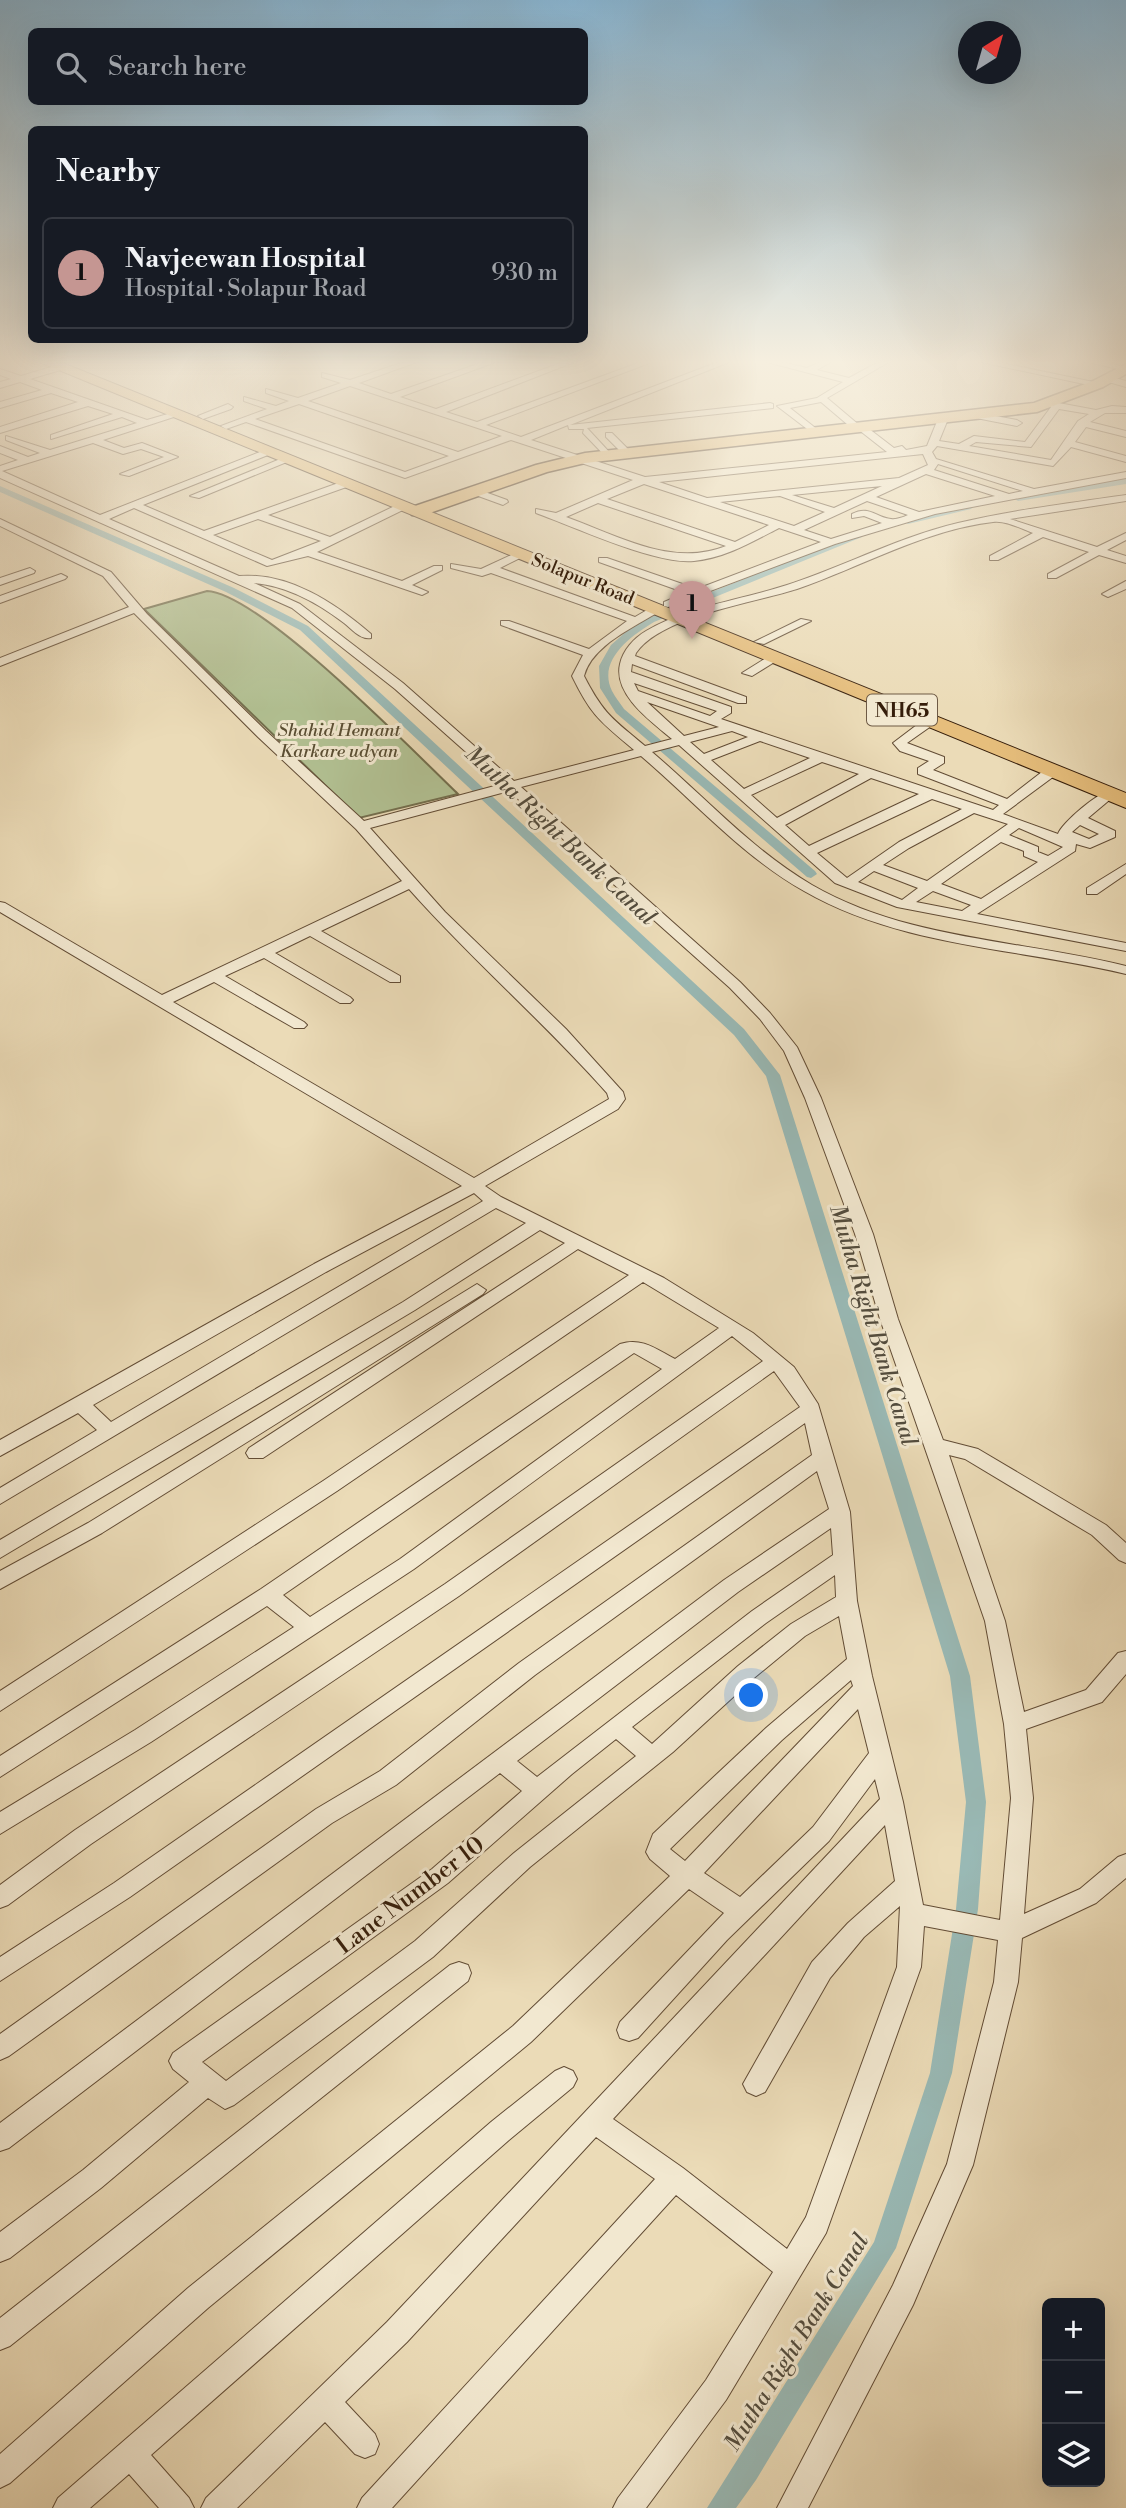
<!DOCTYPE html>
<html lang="en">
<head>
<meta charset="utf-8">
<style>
  body { margin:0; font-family:"Libre Bodoni",serif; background:#242831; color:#f1f3f6 }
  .controls { position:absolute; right:21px; bottom:21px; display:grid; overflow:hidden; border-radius:10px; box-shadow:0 7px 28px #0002 }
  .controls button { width:63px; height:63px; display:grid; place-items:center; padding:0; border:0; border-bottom:2px solid #363941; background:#171b24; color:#f1f3f6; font:35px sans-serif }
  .compass { position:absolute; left:958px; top:21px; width:63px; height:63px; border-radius:50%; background:#171b24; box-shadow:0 7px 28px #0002; rotate:37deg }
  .you { position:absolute; left:752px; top:1696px; width:24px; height:24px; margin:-18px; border:5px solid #fff; border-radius:50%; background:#1a73e8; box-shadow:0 0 0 10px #1a73e833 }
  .badge { display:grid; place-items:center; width:46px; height:46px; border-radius:50%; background:#c59692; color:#111; font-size:23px; font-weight:700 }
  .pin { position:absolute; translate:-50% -58px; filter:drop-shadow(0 2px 4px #0008) }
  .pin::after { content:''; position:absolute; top:37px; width:24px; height:21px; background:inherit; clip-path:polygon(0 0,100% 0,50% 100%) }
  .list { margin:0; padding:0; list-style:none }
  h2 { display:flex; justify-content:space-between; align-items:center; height:91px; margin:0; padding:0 28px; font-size:30px }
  h2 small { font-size:23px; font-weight:400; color:#9ea1a6 }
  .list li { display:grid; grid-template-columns:46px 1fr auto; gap:21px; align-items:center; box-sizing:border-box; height:112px; margin:0 14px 14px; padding:0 14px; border:2px solid #363941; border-radius:10px }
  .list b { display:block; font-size:26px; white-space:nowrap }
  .list p { margin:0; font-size:23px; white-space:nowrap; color:#9ea1a6 }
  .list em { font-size:23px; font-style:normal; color:#9ea1a6 }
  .icon { flex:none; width:38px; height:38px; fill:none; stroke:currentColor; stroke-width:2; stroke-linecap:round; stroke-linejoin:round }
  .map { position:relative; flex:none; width:1126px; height:2508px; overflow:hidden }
  .search { position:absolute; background:#171b24; box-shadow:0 7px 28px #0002; left:28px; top:28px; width:560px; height:77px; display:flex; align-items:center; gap:18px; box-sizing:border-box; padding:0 24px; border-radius:10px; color:#9ea1a6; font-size:26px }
  .panel { position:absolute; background:#171b24; box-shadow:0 7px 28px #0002; left:28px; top:126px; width:560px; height:217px; border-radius:10px }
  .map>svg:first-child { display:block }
  .green { fill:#b2c193; stroke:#746f4e; stroke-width:2 }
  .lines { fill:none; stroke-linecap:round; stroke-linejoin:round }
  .canal { fill:#99b9b5; fill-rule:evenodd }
  .street-casing { stroke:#624c35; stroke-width:2 }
  .primary-casing { stroke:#351d0a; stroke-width:3 }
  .highway-casing { stroke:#351d0a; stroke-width:2 }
  .street { fill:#f2e8d0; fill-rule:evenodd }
  .primary { fill:#e6be7c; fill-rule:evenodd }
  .highway { fill:#e6be7c; fill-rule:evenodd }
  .labels { text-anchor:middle; stroke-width:6; stroke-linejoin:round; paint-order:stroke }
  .far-street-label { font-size:18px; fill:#351d0a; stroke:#f2e8d0 }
  .far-park-label { font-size:18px; font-style:italic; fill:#5a4e33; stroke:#f2e8d0 }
  .shield { fill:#f2e8d0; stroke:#6e5a45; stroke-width:2 }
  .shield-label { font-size:19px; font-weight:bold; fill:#351d0a }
  .water-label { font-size:23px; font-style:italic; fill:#534c3d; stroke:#f2e8d0 }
  .near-street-label { font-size:24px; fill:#351d0a; stroke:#f2e8d0 }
</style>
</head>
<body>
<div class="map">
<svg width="1126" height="2508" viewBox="0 0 1126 2508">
  <rect width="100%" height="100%" fill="#ebdbb7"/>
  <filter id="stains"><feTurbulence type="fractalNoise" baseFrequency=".00286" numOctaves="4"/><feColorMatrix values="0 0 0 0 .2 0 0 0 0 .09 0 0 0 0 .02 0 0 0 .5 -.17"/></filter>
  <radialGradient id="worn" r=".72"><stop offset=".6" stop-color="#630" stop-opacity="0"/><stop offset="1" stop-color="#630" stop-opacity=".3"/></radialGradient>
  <path class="green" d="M207,591C261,594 413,751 458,794L359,818L144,609Z"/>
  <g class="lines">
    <path class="canal" d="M1126,478V484L1018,501L1013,498Z
      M0,486L234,588L308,626L744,1029L780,1075L970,1676L986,1802L978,1909L952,2073L896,2248L756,2480L736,2508H707L874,2242L930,2073L956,1909L966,1802L950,1676L766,1076L734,1035L300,630L226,592L0,492Z
      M968,504L973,507L971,509L908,524L903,521Z
      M854,535L862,537L654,622C631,636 597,660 612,691C615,697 620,703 624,709L815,871L817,874L811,878L807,877L616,713L600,688L599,666L611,645L628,630L646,618Z"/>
    <g class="street-casing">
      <path id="street" d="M413,359H425L359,383L391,394L492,359H504L400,397L436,409L571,359H582L446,412L477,422L649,359H660L486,425L521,437L726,359H737L570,425L770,403L773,404V408L587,428L612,455L607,458L583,433L584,429H569L568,425L531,440L645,477L887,452L859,430H854L821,402L790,408L818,430V434L815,435L777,406L817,398L843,382L755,359H769L807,368L826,359H836L817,370L849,378L884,359H894L827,398L859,425H864L894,448L902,446L906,450L927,446L938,419L943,416L948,419L939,441L959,444L974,436L1025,442L1051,407L1046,403L1048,401L1096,410L1112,406L1126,407V413H1105L1090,422L1126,431V437L1086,427L1075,442L1126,456V462L1071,447L1053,466L937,446L932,452L936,459L1034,489L1126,472V478L935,514L835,544L668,607L664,606V602L686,593L599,562V558H607L697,589L821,542L779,528C752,542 725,558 694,561C656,565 575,527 536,513V509L556,513L633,480L511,440L405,478L246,422L226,429L221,426L267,409L244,401V397L276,406L289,401L266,393V389L298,398L341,383L322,377V373L350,380ZM350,386L502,436L458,452L308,401ZM299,404L449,456L405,472L255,419ZM1059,409L1089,414L1078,421L1051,460L969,446L976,442L1031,447ZM923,454L928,465L899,478L707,498L659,482ZM938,464L1023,491L1009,494L934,470ZM926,474L995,496L919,512L876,497ZM644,484L769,525L735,542L607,499ZM882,486L834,508L792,495ZM780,496L825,512L794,526L720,502ZM867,501L908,515C903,517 896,520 891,519C875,517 869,505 852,514V518L864,516L882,523L831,539L804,530ZM598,503L726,546C672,568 617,535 566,517Z
        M967,359H983L1103,384L1098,387Z
        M1076,359H1091L1126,367V371Z
        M61,364L64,369L30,379L147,420L178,411L183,414L103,440L124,448L142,443L178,457L129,476L120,474L164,457L141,449L123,454L93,443L2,471L100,515L270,448L275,451L273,453L143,505L204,531L344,481H352V485L268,515L330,537L401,503H409V507L317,552L402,581L434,566H442V570L412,585L428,592L422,595L308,556L267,566L134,508L109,519L239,576C289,572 335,603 371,634V638C360,640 352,629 344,623C318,603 287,586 254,583L300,604L403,683L514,781L634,750C600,721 592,717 572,676L583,655L501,625V621H509L589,649L627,621L491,573L482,576L451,568V564L481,569L522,550L526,551V555L500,568L635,617L652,607H660V611C635,627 592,645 584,676C604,715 613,719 645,746L672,739C652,722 613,695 620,664C623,650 634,638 646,631C689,606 741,600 787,585C845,566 899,537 958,523C1013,510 1070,503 1126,495V501L1010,519L1097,547L1126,533V540L1107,550L1126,556V563L1099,555L1056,578H1048V574L1089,552L1043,537L998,560H990V556L1033,533C1022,529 1005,520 993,522C924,530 861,567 797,589C754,603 661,616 636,653L635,656L746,697V703H738L632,664L631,672L731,707V713L721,719L993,810L999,805L918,774V768L929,761L900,751L893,743L926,718H934V724L907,743L944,757V763L933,770L1007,799L1047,768H1057V774L1003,814L1058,834C1061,824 1100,789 1113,791V797L1088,818L1115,831V837L1090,848L1076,844L1075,851L977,914L1126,943V951L897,907L835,883L679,745L652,752C705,797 752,850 812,885C907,940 1022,940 1126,966V974C1019,948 901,947 804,891C742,856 694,801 641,756L521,787L740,982L770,1013L797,1047L821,1098L873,1234L898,1319L943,1440L978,1449L1106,1525L1126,1543V1563L1119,1560L1092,1535L965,1459L949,1455L1005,1621L1024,1712L1086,1690L1118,1653L1126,1651V1674L1102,1702L1026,1729L1033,1798L1024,1914L1080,1889L1118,1857L1126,1854V1878L1096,1903L1022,1938L1018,1982L973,2165L913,2305L808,2508H777L893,2285L947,2164L994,1982L998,1940L924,1926L921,1967L826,2233L726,2400L646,2508H613L618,2498L706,2380L773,2272L676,2195L392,2508H357L362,2498L655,2179L596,2137L407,2342L345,2402L375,2434L379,2444L375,2454L365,2458L355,2454L325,2422L237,2508H201L206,2498L387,2322L880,1799L875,1779L829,1841L727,1940L638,2038L629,2041L620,2038L617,2030L620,2022L724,1913L689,1889L531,2042L208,2308L10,2483L0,2488V2454L188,2288L513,2026L670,1876L650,1859L646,1852L653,1834L766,1728L847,1659L839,1616L805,1636L754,1678L673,1752L530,1867L433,1957L234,2105L225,2109L208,2098L101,2188L10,2258L0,2262V2232L83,2170L189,2082L173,2069L169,2061L173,2053L432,1869L522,1791L500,1773L9,2148L0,2151V2123L724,1580L829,1509L817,1471L535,1675L396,1785L332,1823L9,2056L0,2060V2034L316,1809L380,1771L519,1663L812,1455L805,1423L130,1897L0,1981V1957L114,1883L800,1407L774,1371L459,1596L91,1844L8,1905L0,1908V1885L75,1830L445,1584L763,1361L732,1336L414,1569L151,1742L0,1834V1812L135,1730L294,1627L267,1606L0,1777V1756L261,1589L620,1344C642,1337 656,1349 675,1359L719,1328L643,1282L337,1491L0,1711V1691L323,1481L629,1275L578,1249L263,1458H249L246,1453L249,1448L565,1243L540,1230L415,1310L0,1558V1540L403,1302L526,1223L496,1208L0,1504V1488L97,1430L78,1413L0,1456V1440L314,1264L462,1186L0,912V902L5,903L162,995L402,881L356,829L258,737L134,613L0,666V658L129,607L103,576L0,526V519L111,572L147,614L266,731L364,821L502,784L395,689L292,608L0,478V466L18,460L0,453V446L28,457L40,453L6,440V436L50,450L137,423L122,417L51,439V435L113,414L88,406L0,433V427L78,402L51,393L0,408V402L42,390L20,382L0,388V382L11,379L0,375V369L21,376ZM258,519L321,541L272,560L213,535ZM634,683L717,711L710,716L638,691ZM647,702L719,727L684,736ZM732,731L748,737L704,754L690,742ZM760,741L810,758L744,789L711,760ZM822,762L859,774L777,818L751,795ZM871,778L919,794L809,846L785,825ZM509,791L730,988L760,1019L784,1051L805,1098L855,1234L880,1319L985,1621L1004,1724L1011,1798L1000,1920L923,1905L903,1802L872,1676L857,1601L850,1512L818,1404L794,1367L753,1333L664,1278L501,1197L485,1186L618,1109L625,1099L623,1092L566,1029L445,912L370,828ZM932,799L962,809L899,842L847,878L817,853ZM974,813L1008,824L927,881L883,865L909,848ZM1080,825L1099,834L1089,839L1072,832ZM1019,828L1063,847L1048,856L1038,852V847L1009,835ZM1001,842L1024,851V856L1038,862L981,899L941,884ZM874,871L918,888L902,900L858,882ZM409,889C472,960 544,1022 607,1093L609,1099L474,1178L173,1002L214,982L294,1028H304L307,1025L304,1022L225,976L264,958L340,1003H350L353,1000L350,997L275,953L310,936L390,982H400V976L321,931ZM933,891L971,905L962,911L916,902ZM474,1193L483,1201L111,1422L93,1405L326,1272ZM634,1353L662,1369L400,1559L310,1617L283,1595ZM831,1528L833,1555L752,1611L537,1777L517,1761L738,1592ZM835,1575L836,1597L791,1624L738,1666L652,1744L632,1727L766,1623ZM851,1680L853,1686L685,1861L670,1849L782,1740ZM858,1709L869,1753L813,1827L740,1897L704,1873ZM616,1739L636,1756L514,1853L415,1941L226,2081L202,2062L448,1883L572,1774ZM885,1825L895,1881L848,1923L812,1962L743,2084L747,2092L756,2096L765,2092L830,1978L864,1937L900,1906L897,1967L806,2217L787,2249L683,2168L613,2119Z
        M1108,376L1126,381V387L1105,381V377Z
        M228,404L233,407L231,409L203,419L198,416Z
        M974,412L1017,420L1022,423L1017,426L971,417L969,415Z
        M606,433H612L630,451V455H624L606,437Z
        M285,457L294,459L199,498L190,496Z
        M474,488L507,500L508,502L503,505L470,493V489Z
        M30,568L35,571L34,573L0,585V578Z
        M61,574L67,577L65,579L0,603V596Z
        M1126,581V589L1108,597L1102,594Z
        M801,619L811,621L764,644L754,642Z
        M771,655L781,658L752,676L742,673Z
        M1126,864V874L1097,894H1087V888Z
        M477,1284L486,1290L483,1294L102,1533L0,1589V1571L88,1523Z
        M459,1962L468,1965L471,1973L468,1981L10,2346L0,2350V2318L450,1965Z
        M564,2067L573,2071L577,2079L573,2087L509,2140L151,2455L189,2498L194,2508H159L129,2474L90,2508H53L58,2498L491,2122L555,2071Z"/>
    </g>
    <g class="primary-casing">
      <path id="primary" d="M1126,364V374L1103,387L1037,412L585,463L547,472L424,515H412L410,511L412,507L536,465L585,453L1034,403L1093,381Z"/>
    </g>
    <g class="highway-casing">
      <path id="highway" d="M32,359H53L1126,793V808Z"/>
    </g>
    <use href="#street" class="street"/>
    <use href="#primary" class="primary"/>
    <use href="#highway" class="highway"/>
  </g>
  <linearGradient id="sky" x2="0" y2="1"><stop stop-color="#88b6d4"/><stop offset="0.51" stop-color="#f6efdf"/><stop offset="1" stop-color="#f6efdf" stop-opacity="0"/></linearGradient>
  <rect width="1126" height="710" fill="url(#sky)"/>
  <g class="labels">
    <g class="far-street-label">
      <text transform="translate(583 579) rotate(22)" y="6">Solapur Road</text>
    </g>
    <g class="far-park-label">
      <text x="339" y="736">Shahid Hemant<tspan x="339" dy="21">Karkare udyan</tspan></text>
    </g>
    <rect class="shield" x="867" y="694.5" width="70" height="31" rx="5"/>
    <g class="shield-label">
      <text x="902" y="717">NH65</text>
    </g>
    <g class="water-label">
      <text transform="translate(561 835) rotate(43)" y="8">Mutha Right Bank Canal</text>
      <text transform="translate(874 1325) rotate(73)" y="8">Mutha Right Bank Canal</text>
      <text transform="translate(796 2342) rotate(-58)" y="8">Mutha Right Bank Canal</text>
    </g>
    <g class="near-street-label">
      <text transform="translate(410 1895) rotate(-37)" y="8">Lane Number 10</text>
    </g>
  </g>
  <rect width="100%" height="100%" filter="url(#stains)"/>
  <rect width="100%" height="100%" fill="url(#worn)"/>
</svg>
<div class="controls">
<button>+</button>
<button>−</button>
<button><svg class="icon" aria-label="layers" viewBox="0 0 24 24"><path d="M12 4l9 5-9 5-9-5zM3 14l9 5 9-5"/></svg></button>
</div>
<svg class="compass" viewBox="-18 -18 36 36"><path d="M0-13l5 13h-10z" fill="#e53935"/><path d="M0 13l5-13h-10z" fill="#9ea1a6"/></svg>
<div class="you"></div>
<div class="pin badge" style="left:692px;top:639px">1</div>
<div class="search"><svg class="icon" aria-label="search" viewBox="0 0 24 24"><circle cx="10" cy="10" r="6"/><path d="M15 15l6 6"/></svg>Search here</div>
<section class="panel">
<h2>Nearby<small></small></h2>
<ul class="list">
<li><span class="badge">1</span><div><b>Navjeewan Hospital</b><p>Hospital · Solapur Road</p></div><em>930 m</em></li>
</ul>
</section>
</div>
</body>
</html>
